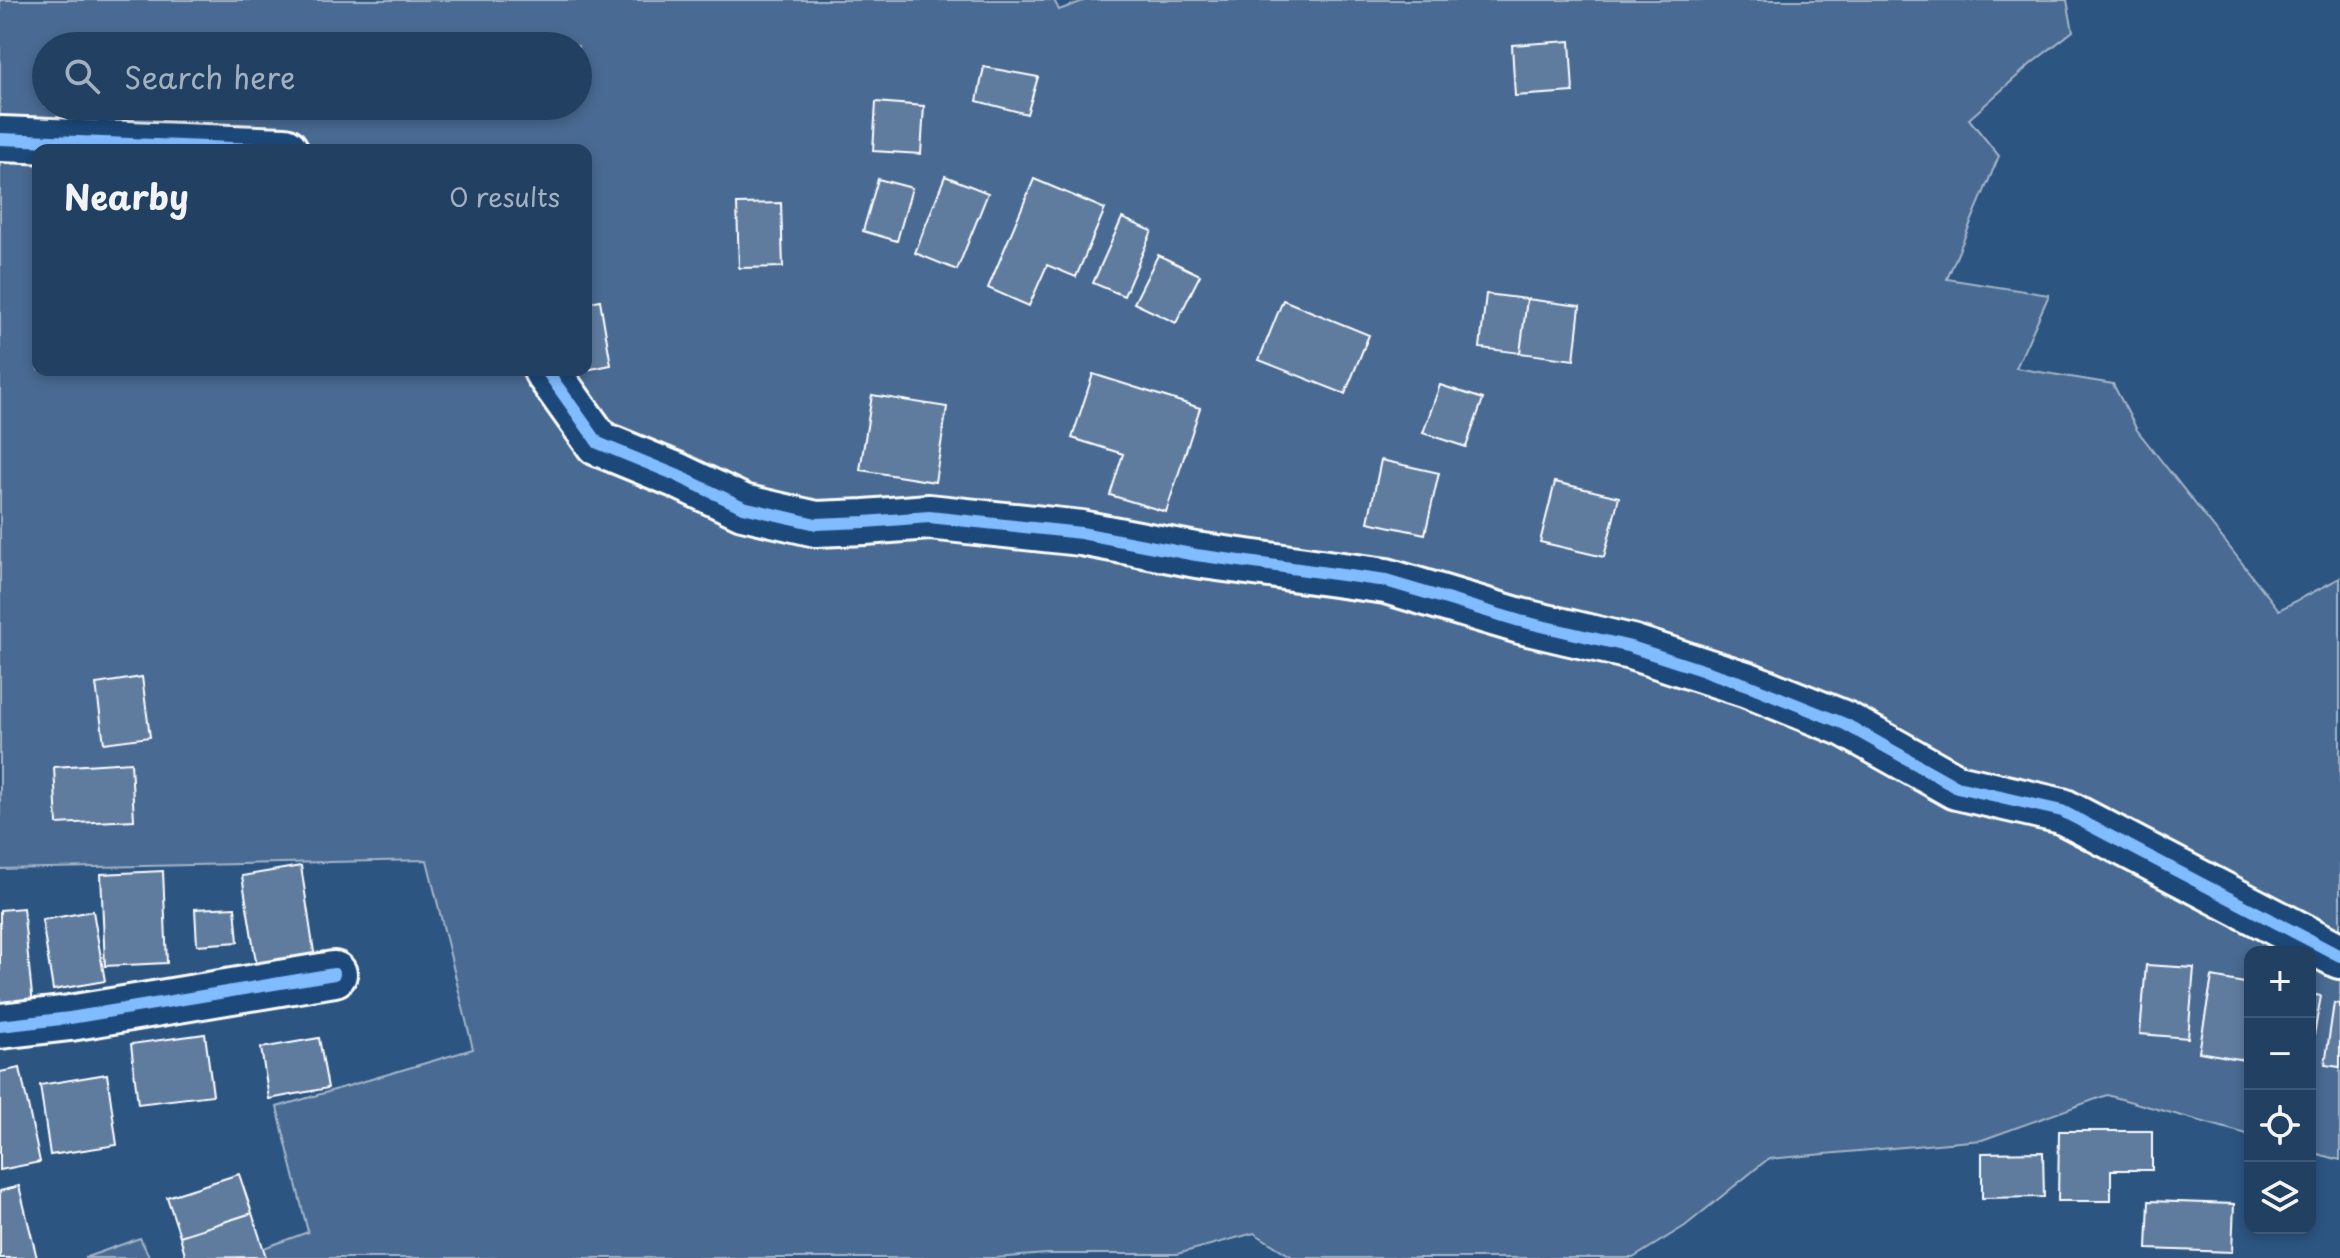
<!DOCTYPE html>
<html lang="en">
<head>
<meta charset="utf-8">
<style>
  body { margin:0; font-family:"Playpen Sans",sans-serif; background:#2d4b6b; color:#f1f3f6 }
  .controls { position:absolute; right:24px; bottom:24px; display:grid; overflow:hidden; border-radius:16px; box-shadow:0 4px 12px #0003 }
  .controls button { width:72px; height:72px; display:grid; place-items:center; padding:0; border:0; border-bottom:2px solid #3e5977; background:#214062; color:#f1f3f6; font:40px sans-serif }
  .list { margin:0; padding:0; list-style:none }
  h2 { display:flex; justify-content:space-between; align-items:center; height:104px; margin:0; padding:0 32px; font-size:34px }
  h2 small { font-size:26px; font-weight:400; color:#a2afbe }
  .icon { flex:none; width:44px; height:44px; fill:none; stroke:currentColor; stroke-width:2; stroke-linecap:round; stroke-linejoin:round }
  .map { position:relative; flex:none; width:2340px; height:1258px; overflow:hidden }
  .search { position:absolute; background:#214062; box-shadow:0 4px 12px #0003; left:32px; top:32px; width:560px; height:88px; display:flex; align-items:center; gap:20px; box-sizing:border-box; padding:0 28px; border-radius:44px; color:#a2afbe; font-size:30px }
  .panel { position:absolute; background:#214062; box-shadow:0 4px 12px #0003; left:32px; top:144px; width:560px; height:232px; border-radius:16px }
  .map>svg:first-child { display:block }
  .green { fill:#486b92; stroke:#a4b5c8; stroke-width:2; fill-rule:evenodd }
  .building { fill:#5e7c9f; stroke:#fff; stroke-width:2 }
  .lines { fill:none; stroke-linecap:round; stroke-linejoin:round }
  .minor-casing { stroke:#fff; stroke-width:50 }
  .minor { stroke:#1f4a7a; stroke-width:44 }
  .cycleway-casing { stroke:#1f4a7a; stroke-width:17 }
  .cycleway { stroke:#80bcff; stroke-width:12 }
</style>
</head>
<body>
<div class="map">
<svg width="2340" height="1258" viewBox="0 0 2340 1258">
  <rect width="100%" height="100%" fill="#2c5582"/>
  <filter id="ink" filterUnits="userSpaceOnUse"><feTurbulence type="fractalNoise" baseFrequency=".0125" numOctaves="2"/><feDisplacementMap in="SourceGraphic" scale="16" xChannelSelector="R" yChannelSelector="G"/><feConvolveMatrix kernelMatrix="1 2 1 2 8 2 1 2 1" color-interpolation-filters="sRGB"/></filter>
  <g filter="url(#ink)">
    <path class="green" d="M0,0H1054L1059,10L1086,0H2067L2073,31L2032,63L1969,119L1999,156L1947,279L2049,295L2016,368L2113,384L2137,430L2279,610L2340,578V1160L2310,1152V952H2250V1135L2107,1095L1982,1140L1768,1159L1685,1226L1633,1258H1294L1254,1233L1177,1254H1047L995,1258H236L308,1232L277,1107L473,1049L427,860L0,869ZM46,46H578V106H46ZM38,150H586V370H38Z
      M140,1238L150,1258H84Z"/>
    <path class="building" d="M1570,41L1573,92L1515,96L1512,45Z
      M984,67L1038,77L1027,114L977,101Z
      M876,102L924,106L921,154L873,151Z
      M945,176L988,193L957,270L915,253Z
      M878,179L912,188L897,241L863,231Z
      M1034,179L1105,209L1076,277L1047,265L1029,306L988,288Z
      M781,203L783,267L739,268L737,204Z
      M1122,218L1152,231L1124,296L1093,283Z
      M1158,255L1200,275L1176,323L1134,303Z
      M1486,294L1527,299L1520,353L1480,348Z
      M1527,299L1580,306L1574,360L1520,353Z
      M600,300L611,365L586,370V303Z
      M1283,300L1369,335L1345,394L1259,360Z
      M1093,374L1200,408L1166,512L1110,495L1123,454L1072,438Z
      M1440,385L1483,399L1466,447L1423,433Z
      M872,395L947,407L935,482L860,470Z
      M1381,460L1439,473L1425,534L1368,522Z
      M1555,482L1619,497L1604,557L1540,542Z
      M142,677L150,737L104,743L96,684Z
      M131,762L134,820L57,824L54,767Z
      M301,866L315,959L257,968L242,876Z
      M163,871L167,963L105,966L101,874Z
      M235,907L238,942L197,945L195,909Z
      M23,908L33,1005L0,1009V910Z
      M93,911L105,981L53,990L42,920Z
      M2146,965L2194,968L2188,1038L2140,1034Z
      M2212,977L2250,984V1061L2199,1052Z
      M2310,994L2321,996L2310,1057Z
      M2334,1003L2340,1004V1067L2325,1065Z
      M205,1034L213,1095L138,1104L131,1044Z
      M319,1038L328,1088L269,1099L261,1048Z
      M20,1068L40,1162L0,1170V1072Z
      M107,1074L117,1145L50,1155L40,1085Z
      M2059,1131H2152V1170H2111V1201H2058Z
      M2043,1152L2044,1197L1982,1198V1153Z
      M239,1174L252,1213L180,1236L167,1197Z
      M19,1186L37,1258H0V1191Z
      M2149,1201L2234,1204L2232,1252L2147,1249Z
      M252,1213L266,1257L186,1258L180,1236Z"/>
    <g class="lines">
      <g class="minor-casing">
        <path id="minor" d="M0,139L285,150
          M546,370L598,443L676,475L743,507L816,524L865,522L929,517L1081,533L1196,555L1386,581L1520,621L1631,647L1748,685L1845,724L1957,787L2062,811L2340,956
          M0,1026L70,1018L334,974"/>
      </g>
      <use href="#minor" class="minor"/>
      <g class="cycleway-casing">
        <path id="cycleway" d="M0,139L285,150
          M546,370L598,443L676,475L743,507L816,524L865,522L929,517L1081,533L1196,555L1386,581L1520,621L1631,647L1748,685L1845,724L1957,787L2062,811L2340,956
          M0,1026L70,1018L334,974"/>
      </g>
      <use href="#cycleway" class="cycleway"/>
    </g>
  </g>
</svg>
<div class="controls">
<button>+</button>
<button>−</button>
<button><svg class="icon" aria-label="locate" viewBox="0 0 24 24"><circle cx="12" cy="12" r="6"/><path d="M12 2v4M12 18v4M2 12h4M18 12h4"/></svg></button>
<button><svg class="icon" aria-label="layers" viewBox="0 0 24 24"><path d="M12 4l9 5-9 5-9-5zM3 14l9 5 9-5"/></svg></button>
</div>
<div class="search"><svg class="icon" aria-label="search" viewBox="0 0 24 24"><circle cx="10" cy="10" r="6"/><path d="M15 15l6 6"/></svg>Search here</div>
<section class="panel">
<h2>Nearby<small>0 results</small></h2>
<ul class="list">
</ul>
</section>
</div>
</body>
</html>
